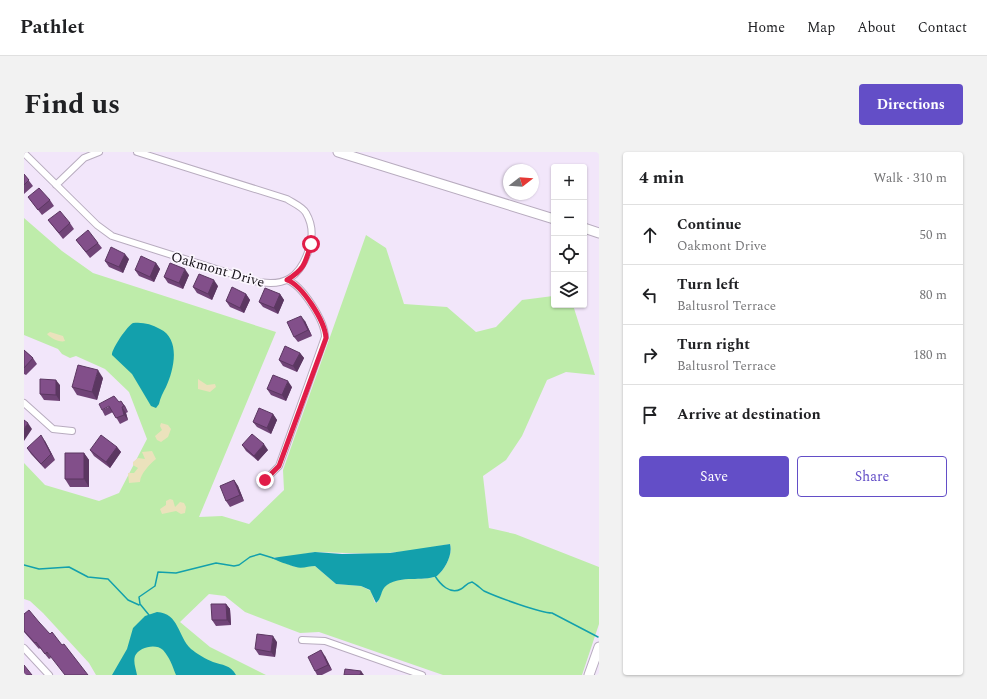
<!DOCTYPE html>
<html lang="en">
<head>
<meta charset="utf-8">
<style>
  body { margin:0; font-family:Spectral,serif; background:#f2f2f2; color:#202124 }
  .controls { position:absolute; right:12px; top:12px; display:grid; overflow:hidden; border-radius:4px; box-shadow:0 1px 3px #0004 }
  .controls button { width:36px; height:36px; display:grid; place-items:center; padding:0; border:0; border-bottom:1px solid #e0e0e0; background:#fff; color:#202124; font:20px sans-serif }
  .compass { position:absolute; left:479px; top:12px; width:36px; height:36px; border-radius:50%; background:#fff; box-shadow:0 1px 3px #0004; rotate:73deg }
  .stop { position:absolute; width:12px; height:12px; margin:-9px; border:3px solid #e11d48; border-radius:50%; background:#fff }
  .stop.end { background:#e11d48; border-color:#fff; box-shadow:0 1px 4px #0008 }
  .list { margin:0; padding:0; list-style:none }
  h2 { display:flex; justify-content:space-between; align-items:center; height:52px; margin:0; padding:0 16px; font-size:17px }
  h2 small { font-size:13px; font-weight:400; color:#757577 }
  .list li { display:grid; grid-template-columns:26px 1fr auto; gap:12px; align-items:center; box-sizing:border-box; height:60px; padding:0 16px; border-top:1px solid #e0e0e0 }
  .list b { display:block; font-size:15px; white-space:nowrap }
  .list p { margin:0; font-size:13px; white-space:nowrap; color:#757577 }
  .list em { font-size:13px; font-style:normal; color:#757577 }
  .actions { display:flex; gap:8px; padding:12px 16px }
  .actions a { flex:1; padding:9px 0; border:1px solid #634ec7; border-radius:4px; text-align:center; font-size:14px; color:#634ec7 }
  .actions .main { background:#634ec7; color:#fff }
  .icon { flex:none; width:22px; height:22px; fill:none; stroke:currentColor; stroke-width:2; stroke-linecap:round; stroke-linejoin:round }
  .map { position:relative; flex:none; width:575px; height:523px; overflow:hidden; border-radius:4px }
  header { display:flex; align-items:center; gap:24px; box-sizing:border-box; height:56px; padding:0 20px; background:#fff; border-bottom:1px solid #e0e0e0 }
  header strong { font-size:19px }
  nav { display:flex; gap:22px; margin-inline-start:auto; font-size:14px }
  .intro { display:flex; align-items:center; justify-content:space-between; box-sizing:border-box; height:96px; padding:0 24px }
  h1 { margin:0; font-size:28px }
  .button { padding:10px 18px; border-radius:4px; background:#634ec7; color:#fff; font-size:14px; font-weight:700 }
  main { display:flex; gap:24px; padding:0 24px }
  aside { flex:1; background:#fff; border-radius:4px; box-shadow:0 1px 3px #0004 }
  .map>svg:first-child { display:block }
  .green { fill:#beecaa; fill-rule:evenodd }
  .sand { fill:#ebe2bc }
  .water { fill:#13a0ac }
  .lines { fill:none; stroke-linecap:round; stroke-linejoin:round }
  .stream { stroke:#13a0ac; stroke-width:1.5 }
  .street-casing { stroke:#b8acbf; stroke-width:8 }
  .secondary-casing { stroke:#b8acbf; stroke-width:11 }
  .street { stroke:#fff; stroke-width:6 }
  .secondary { stroke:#fff; stroke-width:9 }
  .wall { fill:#704477 }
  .shaded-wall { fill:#5b3761 }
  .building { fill:#824f8a; stroke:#5b3761 }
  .route { stroke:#e11d48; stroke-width:5 }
  .labels { text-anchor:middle; stroke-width:3.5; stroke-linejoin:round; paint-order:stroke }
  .street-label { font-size:14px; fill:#130f15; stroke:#fbf6fe }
</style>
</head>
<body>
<header>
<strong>Pathlet</strong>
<nav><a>Home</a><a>Map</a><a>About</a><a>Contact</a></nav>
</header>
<div class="intro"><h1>Find us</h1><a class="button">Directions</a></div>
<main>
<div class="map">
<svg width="575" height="523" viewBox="0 0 575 523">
  <rect width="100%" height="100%" fill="#f2e6fa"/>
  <path class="green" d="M0,66L38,99L69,121L252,180L175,365L198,364L225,372L260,338L259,318L342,83L362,96L380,152L423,155L452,180L472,175L498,148L529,144L530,141V153H549L571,223L542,220L523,228L498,284L482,308L459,324L465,376L491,382L575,415V472L558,523H419L295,480L276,481L221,460L201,444L185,442L156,470L186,495L242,523H72L65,511L19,461L6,449L0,447V311L21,333L75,349L95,341L123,287L105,240L81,217L52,204L46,206L38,202L34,197L0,183ZM426,392C429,403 421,417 413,424C397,430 376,422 361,434C356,439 357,446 353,451H351L347,439L337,434L312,432L291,414L271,415L249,405L258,406L291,400L354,402L394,398Z"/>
  <path class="sand" d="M26,180L39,184L41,189C36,191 26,186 23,182Z
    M174,227L183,233L191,232L192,235L186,240L174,237Z
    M137,271L144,273L147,277L144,285L137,290L133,288L131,284L138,278L136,274Z
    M128,299L132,307C126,312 116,322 116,330L105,331L104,321H110L114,316L109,313V310L114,306L121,307L118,300Z
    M146,347L149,348L151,355L156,350L160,351L162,355L161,361L157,362L152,359L138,362L136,357L142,353V349Z"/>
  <path class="water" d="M109,171C119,170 127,172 136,177C157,187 150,218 142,235C139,241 136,246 135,252L132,256L127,254L108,222L88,203C87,198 103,174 109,171Z
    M426,392C429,403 421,417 413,424C397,430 378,423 363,433C356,438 358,447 352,451L346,438L337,434L312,432L291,414C286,414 277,417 272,415C268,414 250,408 248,406L291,400L318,402L366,401Z
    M133,460C155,461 154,485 167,497C173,502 182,507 189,510C198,513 207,513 212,523H152C148,513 146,506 139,498C132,491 115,495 111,504C109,510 112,517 113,523H88L103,497L109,476L121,464Z"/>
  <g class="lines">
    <path class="stream" d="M0,413L15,417L45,415L64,425L84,427L104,448L115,453
      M411,424C416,432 426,443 437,437C441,435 442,431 448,430C452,432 456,436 460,439C473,445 516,461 528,461L574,485
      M125,463L116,452L115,445L131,434L134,420L152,421L192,411L210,414L215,413L226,405L236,402L249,406"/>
    <g class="street-casing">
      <path id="street" d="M0,1L73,73L88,84L230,129C260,136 276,126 285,97C289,85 289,73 282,61C279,55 269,51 263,47L113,0
        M32,33L60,6L75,0
        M0,251L29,277L48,279
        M241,328L255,314L301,185C301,169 278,133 263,128
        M278,488L301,489L398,523
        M0,496L25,523"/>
    </g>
    <g class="secondary-casing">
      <path id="secondary" d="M314,0L530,67
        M560,76L575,81
        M565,523L575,495"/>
    </g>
    <use href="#street" class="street"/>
    <use href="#secondary" class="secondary"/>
  </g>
  <path class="wall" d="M0,22L9,34L0,42Z
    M4,45L26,48L30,54L18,63Z
    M24,68L46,71L50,77L39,87Z
    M52,88L74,91L78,96L66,106Z
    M105,107L99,121L85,115L81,109Z
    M132,111L136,117L130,130L115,124L111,118Z
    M165,123L159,137L144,131L140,125Z
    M194,134L188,148L173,141L169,135Z
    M222,142L226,148L220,161L206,155L202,149Z
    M256,142L260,148L254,162L239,155L235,150Z
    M281,169L288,184L274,190L270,185Z
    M0,198L9,206L13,212L2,223L0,222Z
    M276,201L280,206L273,220L259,214L255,208Z
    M79,226L73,248L53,243L48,235Z
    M36,233V249L20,248L16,242Z
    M268,235L262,249L247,243L243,237Z
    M95,250L101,254L104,260L102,261L104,268L96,272L89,260L81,264L78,258Z
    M249,262L253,268L247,282L233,275L229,270Z
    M21,289L31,308L21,317L7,302L3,296Z
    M218,293L244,298L234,309L222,299Z
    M93,295L97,300L86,316L70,304L66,298Z
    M60,301L65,308V335H46L41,327Z
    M210,328L214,334L220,349L206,355L202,349Z
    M202,452L206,457L207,473L192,474L188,468Z
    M0,462L27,506L25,507L16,496L15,497L0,480Z
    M253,490L251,505L235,503L231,497Z
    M301,504L308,518L298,523H293L291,519Z"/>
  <path class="shaded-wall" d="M101,102L105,107L99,121L95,115Z
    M132,111L136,117L130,130L126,125Z
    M161,117L165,123L159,137L155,131Z
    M190,128L194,134L188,148L184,142Z
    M222,142L226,148L220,161L216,156Z
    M256,142L260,148L254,162L250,156Z
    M277,164L281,169L288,184L284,178Z
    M276,201L280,206L273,220L269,214Z
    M74,218L79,226L73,248L68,240Z
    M32,228L36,233V249L32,243Z
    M264,229L268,235L262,249L258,243Z
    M97,249L101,254L104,260L100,254Z
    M98,255L102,261L104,268L100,263Z
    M249,262L253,268L247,282L243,276Z
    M4,271L8,277L0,289V277Z
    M17,283L21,289L31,308L27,302Z
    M240,292L244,298L234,309L230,304Z
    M93,295L97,300L86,316L82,310Z
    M60,301L65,308V335L60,327Z
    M210,328L214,334L220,349L216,343Z
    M202,452L206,457L207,473L203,468Z
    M249,484L253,490L251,505L247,500Z
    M297,498L301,504L308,518L304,513Z
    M337,519L340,523H336Z"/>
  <path class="building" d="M0,22L5,28L0,33Z
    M15,36L26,48L14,58L4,45Z
    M36,59L46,71L35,81L24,68Z
    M64,78L74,91L62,100L52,88Z
    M87,95L101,102L95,115L81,109Z
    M117,104L132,111L126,125L111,118Z
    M146,111L161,117L155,131L140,125Z
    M175,122L190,128L184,142L169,135Z
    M208,135L222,142L216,156L202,149Z
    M241,136L256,142L250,156L235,150Z
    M277,164L284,178L270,185L263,170Z
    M261,194L276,201L269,214L255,208Z
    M0,198L9,206L0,216Z
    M54,213L74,218L68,240L48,235Z
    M249,223L264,229L258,243L243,237Z
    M16,227L32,228V243L16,242Z
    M90,244L95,250L97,249L100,254L98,255L100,263L92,266L85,254L78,258L75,252Z
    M235,256L249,262L243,276L229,270Z
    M0,268L4,271L0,277Z
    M228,282L240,292L230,304L218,293Z
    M17,283L27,302L17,312L3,296Z
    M77,283L93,295L82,310L66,298Z
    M41,301H60V327H41Z
    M210,328L216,343L202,349L196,334Z
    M187,452H202L203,468H188Z
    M5,458L15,470L26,482L28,480L38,493L40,492L64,523H41L23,500L21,502L12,490L11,491L0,479V462Z
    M233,482L249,484L247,500L231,497Z
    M297,498L304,513L291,519L284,505Z
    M0,513L8,523H0Z
    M321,517L337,519L336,523H320Z"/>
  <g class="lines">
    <path class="route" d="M241,328L255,314L302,186C301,169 278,133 263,128C281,117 281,111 287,92"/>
  </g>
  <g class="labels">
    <g class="street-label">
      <text transform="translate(194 117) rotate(16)" y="5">Oakmont Drive</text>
    </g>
  </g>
</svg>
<div class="controls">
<button>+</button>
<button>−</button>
<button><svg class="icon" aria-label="locate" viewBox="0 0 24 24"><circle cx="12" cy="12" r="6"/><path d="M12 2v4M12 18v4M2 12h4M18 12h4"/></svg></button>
<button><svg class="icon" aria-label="layers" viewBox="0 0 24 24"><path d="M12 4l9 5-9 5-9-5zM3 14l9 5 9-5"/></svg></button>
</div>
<svg class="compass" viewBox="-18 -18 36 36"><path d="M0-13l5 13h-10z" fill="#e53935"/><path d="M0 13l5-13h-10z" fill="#757577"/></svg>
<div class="stop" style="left:287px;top:92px"></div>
<div class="stop end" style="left:241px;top:328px"></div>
</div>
<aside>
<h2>4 min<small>Walk · 310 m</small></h2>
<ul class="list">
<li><svg class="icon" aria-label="ahead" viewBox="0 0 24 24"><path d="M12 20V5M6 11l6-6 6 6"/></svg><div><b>Continue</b><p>Oakmont Drive</p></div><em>50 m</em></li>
<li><svg class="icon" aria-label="left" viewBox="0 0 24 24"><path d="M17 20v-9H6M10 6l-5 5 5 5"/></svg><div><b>Turn left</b><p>Baltusrol Terrace</p></div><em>80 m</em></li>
<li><svg class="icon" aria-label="right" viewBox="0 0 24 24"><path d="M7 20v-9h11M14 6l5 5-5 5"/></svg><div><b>Turn right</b><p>Baltusrol Terrace</p></div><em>180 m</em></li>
<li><svg class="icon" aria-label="arrive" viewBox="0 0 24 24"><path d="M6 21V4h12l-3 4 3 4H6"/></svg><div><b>Arrive at destination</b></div></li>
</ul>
<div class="actions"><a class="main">Save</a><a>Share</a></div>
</aside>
</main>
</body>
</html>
